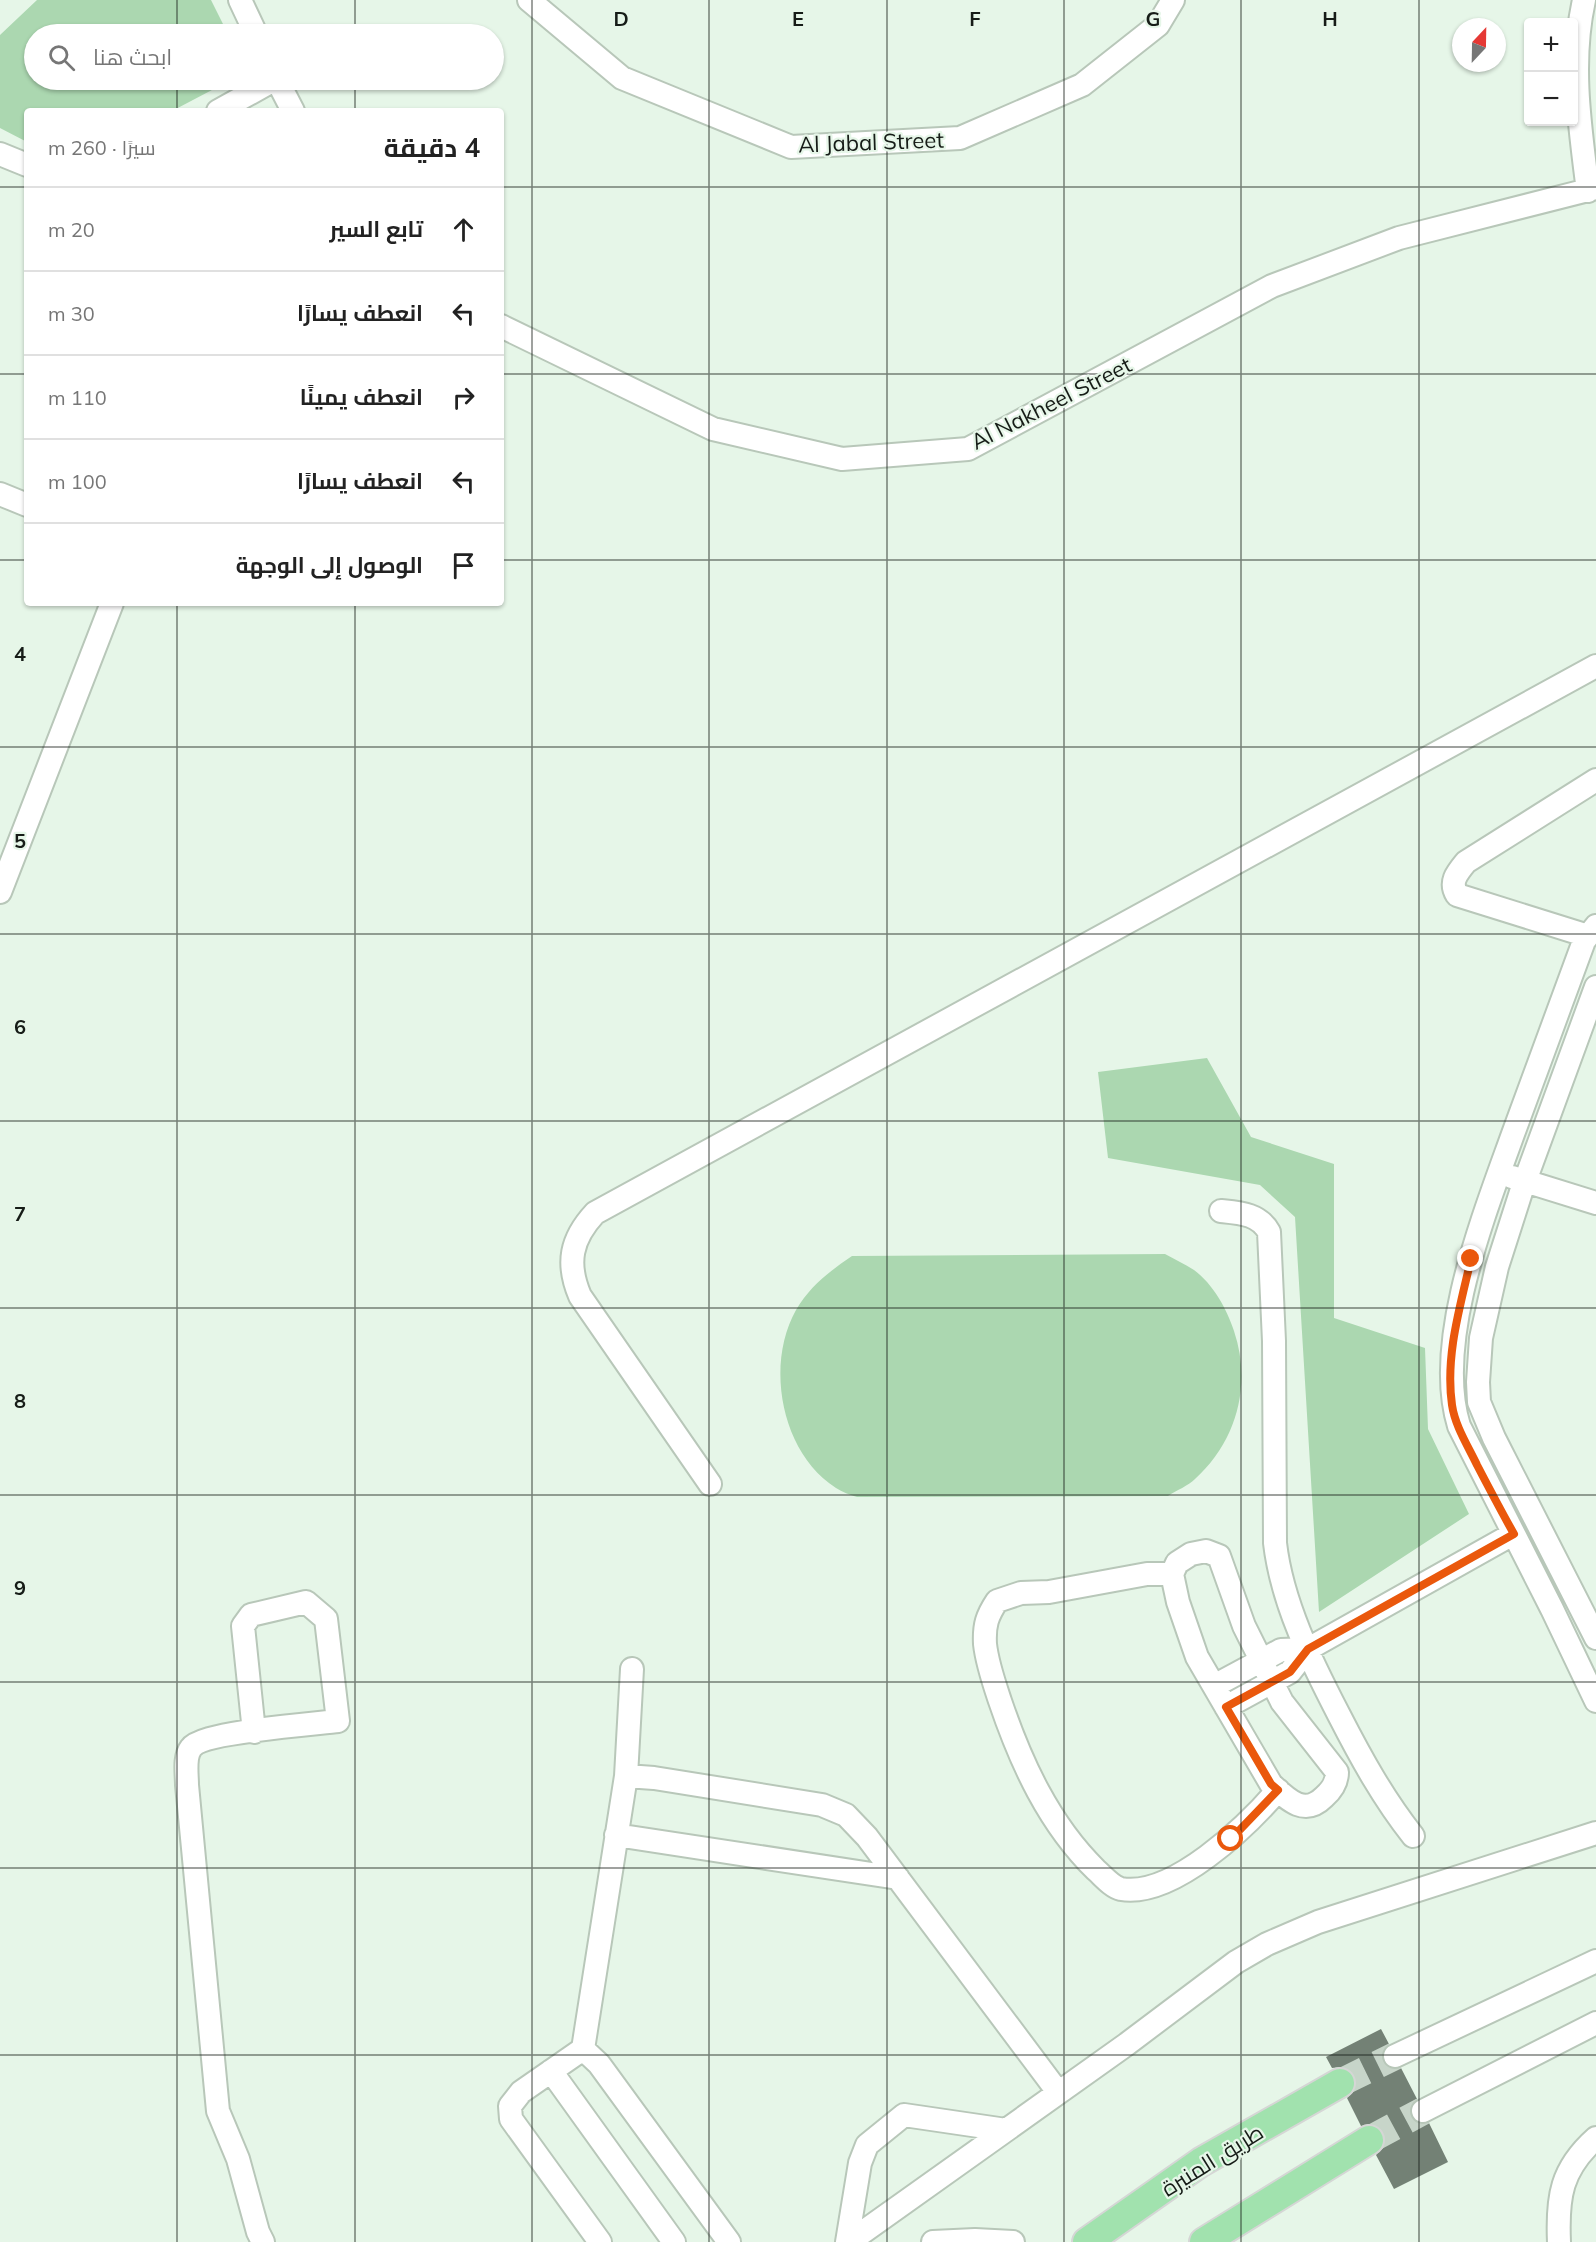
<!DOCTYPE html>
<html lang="ar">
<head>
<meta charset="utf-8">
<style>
  body { margin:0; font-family:Mulish,Cairo,sans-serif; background:#f2f2f2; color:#222; direction:rtl }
  .controls { position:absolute; right:18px; top:18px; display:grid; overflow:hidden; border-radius:6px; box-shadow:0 2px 4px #0004 }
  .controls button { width:54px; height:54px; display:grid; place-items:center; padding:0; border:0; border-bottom:2px solid #e0e0e0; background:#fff; color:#222; font:30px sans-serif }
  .compass { position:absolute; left:1452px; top:18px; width:54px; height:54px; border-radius:50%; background:#fff; box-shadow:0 2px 4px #0004; rotate:22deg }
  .stop { position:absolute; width:18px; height:18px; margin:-14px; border:4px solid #ea580c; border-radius:50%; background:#fff }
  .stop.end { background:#ea580c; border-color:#fff; box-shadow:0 2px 6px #0008 }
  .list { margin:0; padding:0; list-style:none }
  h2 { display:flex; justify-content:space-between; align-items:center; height:78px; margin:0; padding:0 24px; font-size:26px }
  h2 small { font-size:20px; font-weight:400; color:#767676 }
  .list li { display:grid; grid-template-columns:39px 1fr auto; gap:18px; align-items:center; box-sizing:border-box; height:84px; padding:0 24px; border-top:2px solid #e0e0e0 }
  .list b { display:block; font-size:22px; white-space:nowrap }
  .list em { font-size:20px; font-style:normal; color:#767676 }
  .icon { flex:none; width:33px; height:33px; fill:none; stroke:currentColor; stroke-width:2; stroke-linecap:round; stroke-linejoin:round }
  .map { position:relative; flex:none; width:1596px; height:2242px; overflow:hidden; direction:ltr }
  .search { position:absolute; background:#fff; box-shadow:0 2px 4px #0004; left:24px; top:24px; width:480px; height:66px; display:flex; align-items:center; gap:15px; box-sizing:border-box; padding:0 21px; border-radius:33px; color:#767676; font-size:22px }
  .panel { position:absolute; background:#fff; box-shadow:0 2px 4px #0004; left:24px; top:108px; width:480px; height:498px; border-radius:6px; direction:rtl }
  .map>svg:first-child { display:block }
  .green { fill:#abd7b0 }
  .building { fill:#738175 }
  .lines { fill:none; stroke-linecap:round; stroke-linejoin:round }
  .major-tunnel { stroke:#c7d5c9; stroke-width:28; stroke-dasharray:28 14; stroke-linecap:butt }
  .minor-casing { stroke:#b8c7b9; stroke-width:26 }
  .major-casing { stroke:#d5d6d5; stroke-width:32 }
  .minor { stroke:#fff; stroke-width:22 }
  .major { stroke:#a1e2ae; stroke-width:28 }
  .route { stroke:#ea580c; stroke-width:8 }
  .grid { fill:none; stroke:#161c17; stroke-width:1.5; stroke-opacity:0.55 }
  .labels { text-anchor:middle; stroke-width:4.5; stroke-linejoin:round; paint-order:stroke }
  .street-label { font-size:22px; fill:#161c17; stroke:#e6f6e8 }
  .grid-label { font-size:20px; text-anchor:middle; font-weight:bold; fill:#161c17; stroke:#e6f6e8; stroke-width:4.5; stroke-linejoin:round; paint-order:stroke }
</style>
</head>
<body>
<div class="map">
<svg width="1596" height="2242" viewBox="0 0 1596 2242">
  <rect width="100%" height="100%" fill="#e6f6e8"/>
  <path class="green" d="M37,0H211L228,34H34V80H231L172,111H27V142L0,128V35Z
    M1207,1058L1251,1137L1334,1164V1318L1425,1348L1428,1429L1469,1514L1319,1612L1295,1217L1260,1185L1108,1158L1098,1072Z
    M1165,1254C1174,1259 1185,1264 1194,1270C1213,1284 1227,1309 1234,1331C1252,1384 1237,1441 1195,1479C1188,1486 1177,1490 1168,1496L857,1497C850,1495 842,1492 836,1488C781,1453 765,1365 796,1310C810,1286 830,1271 852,1256Z"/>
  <path class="building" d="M1381,2029L1389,2044L1382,2054L1383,2062L1393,2069L1401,2068L1417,2099L1411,2104V2117L1416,2123H1429L1448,2162L1394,2189L1376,2155L1384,2147L1385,2139L1383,2132L1376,2125L1369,2124L1361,2126L1347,2098L1354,2091L1356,2084L1355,2075L1348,2069L1341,2067L1332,2068L1326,2057Z"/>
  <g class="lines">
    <path class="major-tunnel" d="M1340,2083L1395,2056
      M1369,2140L1423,2111"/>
    <g class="minor-casing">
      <path id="minor" d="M240,0L256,34
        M529,0L622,78L791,147L960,138L1082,85L1158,25L1173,0
        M1584,0C1570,62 1580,128 1588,191
        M277,80L293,111
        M218,111L274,80
        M0,154L27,165
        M501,326L713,429L842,459L968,449L1272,286L1399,238L1596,188
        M0,494L27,505
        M0,892L112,603
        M1596,926L1584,941C1560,1006 1536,1070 1513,1134C1484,1215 1433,1342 1459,1426L1552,1609L1596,1701
        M1588,936L1457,895C1449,882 1457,873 1466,862L1596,780
        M1596,987L1521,1192L1497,1267L1481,1338L1478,1382L1479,1402L1494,1438L1596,1638
        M1512,1177L1596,1203
        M1221,1211C1241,1213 1259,1214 1269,1232L1274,1341L1275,1543C1282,1603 1311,1661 1339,1715C1361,1758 1383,1798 1413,1836
        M710,1484L580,1296C566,1263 571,1239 595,1213L1596,666
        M1206,1551L1219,1556L1244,1626L1282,1702L1337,1772C1337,1783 1332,1790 1324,1797C1304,1817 1287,1799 1271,1784L1197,1657L1178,1602L1172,1574L1177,1563L1191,1554Z
        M1172,1574H1147L1049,1592L1021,1593L997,1601C987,1616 984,1625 985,1644C987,1663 994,1683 1000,1701C1021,1763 1049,1824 1096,1870C1103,1876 1112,1887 1121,1889C1173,1898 1247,1826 1278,1790
        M1214,1686L1281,1650L1308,1649
        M1226,1707L1290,1672L1308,1649L1513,1534
        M254,1732L243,1626L251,1615L306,1602L326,1619L338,1721C314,1724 202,1732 191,1748C184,1757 187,1774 187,1785L218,2111L238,2159L258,2232L263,2242
        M626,1776L654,1778L822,1805L846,1815L867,1837L1058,2092
        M616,1835L898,1878
        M583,2049L626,1776L632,1669
        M583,2049L521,2092L510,2106L511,2119L600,2242
        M583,2049L599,2064L729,2242
        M1395,2056L1596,1961
        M551,2071L674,2242
        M1423,2111L1596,2023
        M847,2242L860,2163L867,2145L904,2115L1006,2130
        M849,2242L1127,2044L1236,1962L1267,1944L1318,1922L1596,1833
        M933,2242L975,2240L1013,2242
        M1559,2242C1557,2197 1561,2169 1596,2138"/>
    </g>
    <g class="major-casing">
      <path id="major" d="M1087,2242L1201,2162L1340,2083
        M1204,2242L1369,2140"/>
    </g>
    <use href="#minor" class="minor"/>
    <use href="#major" class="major"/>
  </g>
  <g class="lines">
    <path class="route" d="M1231,1839L1278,1790L1271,1784L1226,1707L1290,1672L1308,1649L1514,1534C1501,1511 1489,1488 1477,1465C1468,1446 1455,1426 1452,1405C1445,1356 1460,1307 1471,1259"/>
  </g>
  <path class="grid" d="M177,0V34M355,0V34M532,0V2242M709,0V2242M887,0V2242M1064,0V2242M1241,0V2242M1419,0V2242M177,80V111M355,80V111M0,187H27M501,187H1596M0,374H27M501,374H1596M0,560H27M501,560H1596M177,603V2242M355,603V2242M0,747H1596M0,934H1596M0,1121H1596M0,1308H1596M0,1495H1596M0,1682H1596M0,1868H1596M0,2055H1596"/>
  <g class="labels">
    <g class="street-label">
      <text transform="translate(871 142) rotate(-2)" y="8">Al Jabal Street</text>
      <text transform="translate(1051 403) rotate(-27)" y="8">Al Nakheel Street</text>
      <text transform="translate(1212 2160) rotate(-32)" y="8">طريق المنيرة</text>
    </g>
  </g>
  <g class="grid-label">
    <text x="621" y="26">D</text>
    <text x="798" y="26">E</text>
    <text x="975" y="26">F</text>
    <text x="1153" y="26">G</text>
    <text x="1330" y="26">H</text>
    <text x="20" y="661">4</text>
    <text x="20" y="848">5</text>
    <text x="20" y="1034">6</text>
    <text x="20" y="1221">7</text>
    <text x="20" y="1408">8</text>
    <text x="20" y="1595">9</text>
  </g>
</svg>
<div class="controls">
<button>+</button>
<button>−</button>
</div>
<svg class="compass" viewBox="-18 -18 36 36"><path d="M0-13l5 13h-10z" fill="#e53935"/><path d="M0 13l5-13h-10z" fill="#767676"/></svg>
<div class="stop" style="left:1231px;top:1839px"></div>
<div class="stop end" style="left:1471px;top:1259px"></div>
<div class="search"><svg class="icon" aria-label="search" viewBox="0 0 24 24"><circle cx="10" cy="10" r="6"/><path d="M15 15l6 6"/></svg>ابحث هنا</div>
<section class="panel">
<h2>4 دقيقة<small>سيرًا · 260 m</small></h2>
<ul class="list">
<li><svg class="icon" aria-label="ahead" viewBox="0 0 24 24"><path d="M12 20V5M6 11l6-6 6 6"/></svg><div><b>تابع السير</b></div><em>20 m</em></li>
<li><svg class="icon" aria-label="left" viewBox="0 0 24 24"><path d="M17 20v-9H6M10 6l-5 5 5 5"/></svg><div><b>انعطف يسارًا</b></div><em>30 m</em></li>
<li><svg class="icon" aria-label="right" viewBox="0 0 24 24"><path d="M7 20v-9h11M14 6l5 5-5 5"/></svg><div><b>انعطف يمينًا</b></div><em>110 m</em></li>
<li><svg class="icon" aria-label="left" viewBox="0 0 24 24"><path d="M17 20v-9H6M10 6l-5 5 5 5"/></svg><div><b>انعطف يسارًا</b></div><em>100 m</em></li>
<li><svg class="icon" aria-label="arrive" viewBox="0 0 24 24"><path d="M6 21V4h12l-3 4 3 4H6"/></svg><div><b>الوصول إلى الوجهة</b></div></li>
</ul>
</section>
</div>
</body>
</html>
